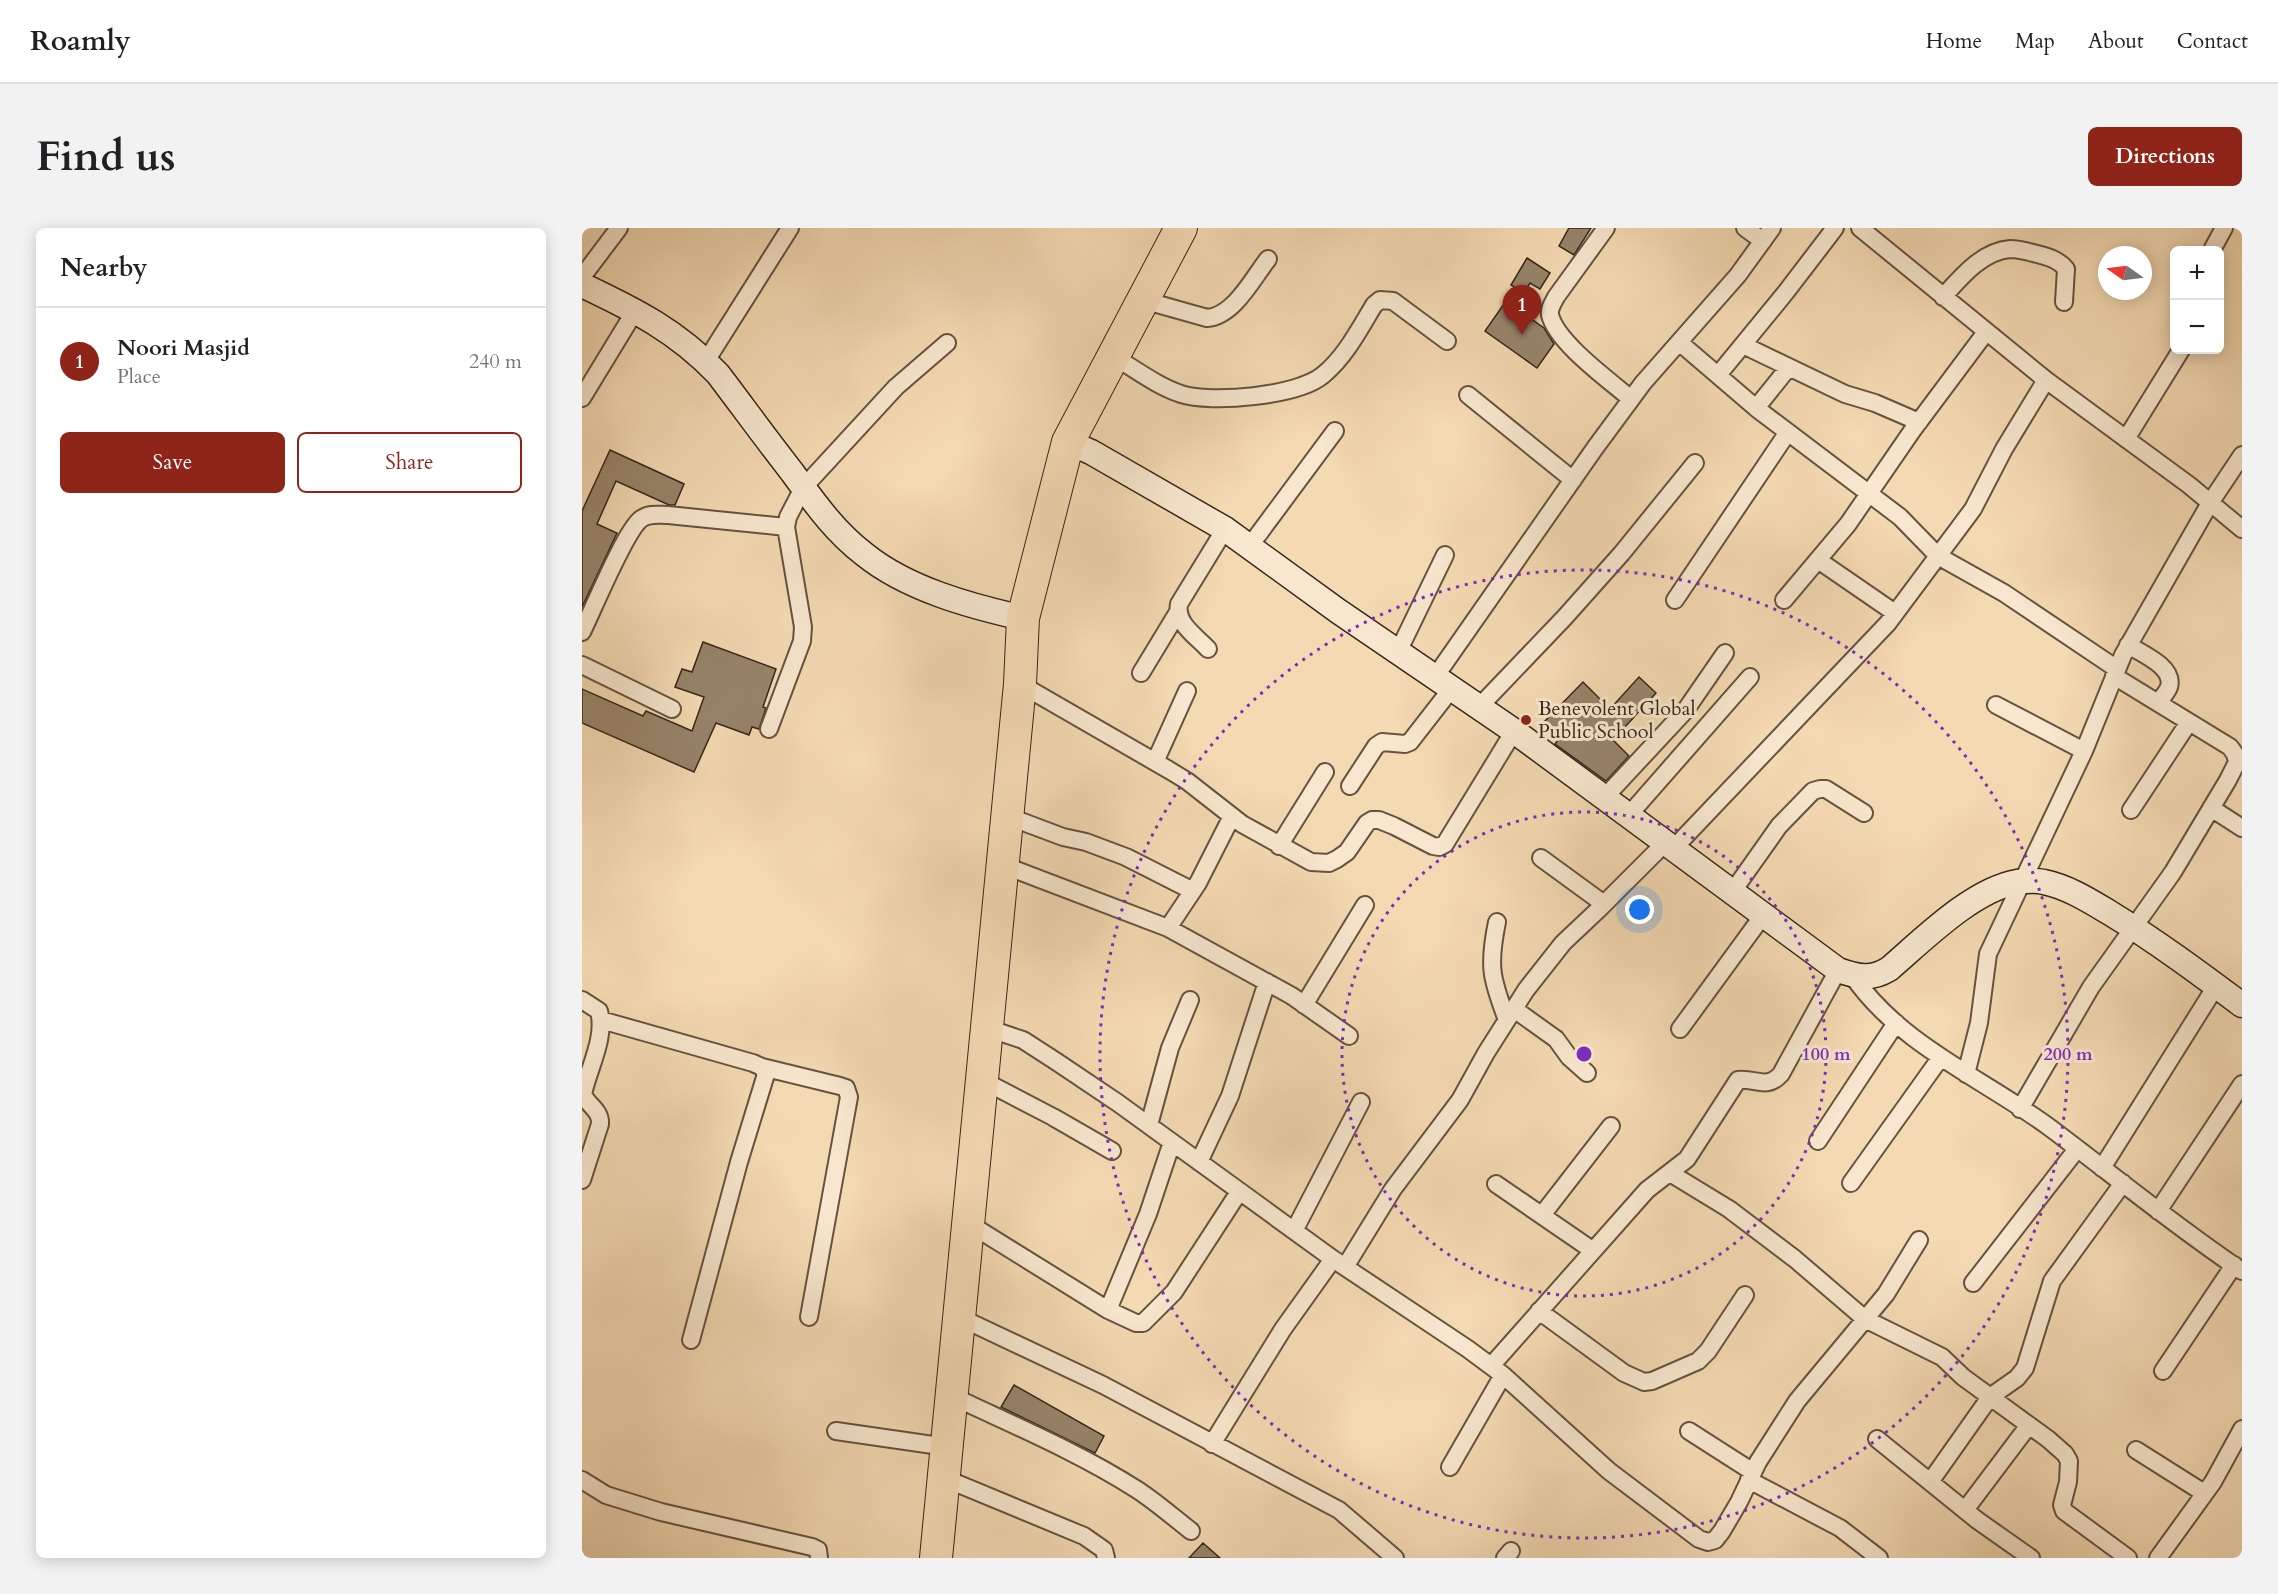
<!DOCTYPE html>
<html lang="en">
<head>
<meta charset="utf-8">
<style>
  body { margin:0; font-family:Cardo,serif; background:#f2f2f2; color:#202124 }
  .controls { position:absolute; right:18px; top:18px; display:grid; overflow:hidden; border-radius:9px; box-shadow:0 3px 15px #0003 }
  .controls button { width:54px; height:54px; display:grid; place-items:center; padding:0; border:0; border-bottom:2px solid #e0e0e0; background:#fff; color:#202124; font:30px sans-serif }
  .compass { position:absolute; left:1516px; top:18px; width:54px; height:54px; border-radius:50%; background:#fff; box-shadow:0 3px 15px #0003; rotate:284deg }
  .you { position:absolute; left:1058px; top:682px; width:21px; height:21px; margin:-15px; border:4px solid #fff; border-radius:50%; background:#1a73e8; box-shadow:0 0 0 9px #1a73e833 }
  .badge { display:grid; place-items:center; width:39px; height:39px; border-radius:50%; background:#8f2418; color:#fff; font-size:20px; font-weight:700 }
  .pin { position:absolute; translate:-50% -50px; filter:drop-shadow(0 2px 3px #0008) }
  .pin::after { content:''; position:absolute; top:32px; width:21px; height:18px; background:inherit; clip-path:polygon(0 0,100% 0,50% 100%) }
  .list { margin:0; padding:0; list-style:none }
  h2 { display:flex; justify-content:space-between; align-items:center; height:78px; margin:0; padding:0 24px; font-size:26px }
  h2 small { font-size:20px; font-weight:400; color:#757577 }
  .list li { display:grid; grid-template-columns:39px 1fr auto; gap:18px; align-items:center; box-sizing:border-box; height:108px; padding:0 24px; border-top:2px solid #e0e0e0 }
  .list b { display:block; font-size:22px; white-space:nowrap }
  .list p { margin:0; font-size:20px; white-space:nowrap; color:#757577 }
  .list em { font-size:20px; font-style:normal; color:#757577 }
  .actions { display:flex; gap:12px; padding:18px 24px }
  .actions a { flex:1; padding:14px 0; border:2px solid #8f2418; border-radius:9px; text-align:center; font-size:21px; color:#8f2418 }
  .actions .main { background:#8f2418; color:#fff }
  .map { position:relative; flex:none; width:1660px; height:1330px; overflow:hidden; border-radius:9px }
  header { display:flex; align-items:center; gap:36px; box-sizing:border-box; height:84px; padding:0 30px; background:#fff; border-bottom:2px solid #e0e0e0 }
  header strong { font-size:28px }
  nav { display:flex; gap:33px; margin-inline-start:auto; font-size:21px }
  .intro { display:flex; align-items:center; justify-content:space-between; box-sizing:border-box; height:144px; padding:0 36px }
  h1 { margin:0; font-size:42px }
  .button { padding:15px 27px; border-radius:9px; background:#8f2418; color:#fff; font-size:21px; font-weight:700 }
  main { display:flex; gap:36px; padding:0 36px }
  aside { flex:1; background:#fff; border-radius:9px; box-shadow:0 3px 15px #0003 }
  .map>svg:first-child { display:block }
  .building { fill:#98846a; stroke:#35261a; stroke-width:1.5 }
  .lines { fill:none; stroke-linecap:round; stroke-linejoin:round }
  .street-casing { stroke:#655340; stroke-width:20 }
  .secondary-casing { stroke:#35261a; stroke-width:27 }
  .highway-casing { stroke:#35261a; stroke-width:34 }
  .street { stroke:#f8e7ce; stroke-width:16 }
  .secondary { stroke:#f8e7ce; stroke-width:24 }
  .highway { stroke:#f4dab3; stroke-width:32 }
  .ring { fill:none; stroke:#7b2cbf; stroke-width:3; stroke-dasharray:3 6 }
  .poi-dot { fill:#8f2418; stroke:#f8e7ce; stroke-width:2 }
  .labels { text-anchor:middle; stroke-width:6; stroke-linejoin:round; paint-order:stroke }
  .poi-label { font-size:20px; fill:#35261a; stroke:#f8e7ce; text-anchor:start }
  .centre { fill:#7b2cbf; stroke:#f8e7ce; stroke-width:3 }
  .ring-label { font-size:18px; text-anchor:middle; font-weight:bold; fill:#7b2cbf; stroke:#f8e7ce; stroke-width:6; stroke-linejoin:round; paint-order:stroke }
</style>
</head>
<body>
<header>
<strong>Roamly</strong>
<nav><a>Home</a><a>Map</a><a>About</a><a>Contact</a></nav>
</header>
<div class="intro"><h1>Find us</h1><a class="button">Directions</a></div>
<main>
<aside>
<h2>Nearby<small></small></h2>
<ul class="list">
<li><span class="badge">1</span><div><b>Noori Masjid</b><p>Place</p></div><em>240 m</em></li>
</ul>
<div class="actions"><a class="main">Save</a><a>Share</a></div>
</aside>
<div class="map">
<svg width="1660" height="1330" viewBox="0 0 1660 1330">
  <rect width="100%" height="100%" fill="#f4dab3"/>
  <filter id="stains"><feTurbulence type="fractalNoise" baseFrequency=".00333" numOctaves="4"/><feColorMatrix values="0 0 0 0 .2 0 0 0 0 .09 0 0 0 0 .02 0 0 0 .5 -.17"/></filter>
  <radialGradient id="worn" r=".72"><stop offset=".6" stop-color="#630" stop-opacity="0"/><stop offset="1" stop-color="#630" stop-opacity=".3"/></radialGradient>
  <path class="building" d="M987,0H1009L992,27L977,18Z
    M945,30L968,45L958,61L948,55L942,65L929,57Z
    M924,73L962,100L972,116L955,140L903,103Z
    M28,222L102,256L93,277H87L34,253L15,296L35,305L0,379V283Z
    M121,414L194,441L181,479L184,480L177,501L170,499L167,507L134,495L112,544L0,495V461L61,488L64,483L110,503L122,469L93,459L100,441L110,444Z
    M1057,449L1074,465L1031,512L1047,528L1024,553L973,516L976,512L960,496L1001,454L1028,481Z
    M432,1157L522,1208L513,1225L419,1179Z
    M621,1315L638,1330H607Z"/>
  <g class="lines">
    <g class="street-casing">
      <path id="street" d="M1024,0L974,69C971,75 967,80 968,87C975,115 1027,152 1049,171
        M1163,0L1181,13
        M1278,0L1464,152L1607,257L1660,301
        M1630,22L1642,0
        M0,49L37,0
        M1361,69C1378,50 1400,23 1428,21C1436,21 1444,23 1451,25C1464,28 1476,31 1484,41L1482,74
        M561,72L625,90C652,88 671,50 686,31
        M1097,114L1174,180L1318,289L1356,328L1422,365L1535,441
        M1161,117L1263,166L1293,175L1337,194
        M531,128C553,141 575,158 599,166C629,176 716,168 741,147C763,129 777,102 792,77L798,72L811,73L865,113
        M124,133L208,0
        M1136,147L1204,64L1253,0
        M886,167L991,252
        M0,170L53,83
        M1174,180L1207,139
        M1544,211L1599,122
        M667,319L753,203
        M1236,332L1313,385
        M1093,372L1206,204
        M1202,372L1266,296L1330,203L1404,104
        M0,404C11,382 43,303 59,291C67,285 77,287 86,287L204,299
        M1546,417C1559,425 1593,439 1587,459C1585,464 1580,470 1576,475
        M626,421C614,408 593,395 597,376L643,301
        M816,424L863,327
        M0,437L90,481
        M559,445L596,384
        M853,449L1013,220L1061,155L1156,47L1190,0
        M438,456L587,542L605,553L660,596L729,634L747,635L755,631L765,624L785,595L790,592H797L812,598L851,618L857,619L863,616L932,503
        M1414,477L1502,523
        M897,479L983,389L1040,325L1113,235
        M187,501L220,413L221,399L204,299L206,289L221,260L314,159L365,115
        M573,534L605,463
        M768,558L794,518L800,514L823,516L828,514L870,460
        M1022,570L1103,483L1143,425
        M1629,580L1660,600
        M1549,582L1607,494
        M425,588L481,609L504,614L544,629L611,663
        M1046,588L1168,449
        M697,618L743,544
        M1091,621L1306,395L1391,281L1422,221L1464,152
        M959,630L1022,676
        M421,637L586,700L710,768L767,808
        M1151,663L1197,598L1231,563L1238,561H1244L1282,585
        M915,694C906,738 909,750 925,792
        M586,700L616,655L650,588
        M1270,747C1318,817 1400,850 1467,899C1531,947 1593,998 1660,1043
        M0,772L17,783C24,810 7,839 1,866C6,878 19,882 18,896L0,952
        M722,777L783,677
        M932,781L974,811L987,829L1005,845
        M19,792L171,835L180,839L184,846L157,934L109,1112
        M405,800L441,812L475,834L536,875L751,1031L886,1121L921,1147L1027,1243L1117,1311L1126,1314L1133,1312L1140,1303L1157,1274L1176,1234L1215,1173L1304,1066L1337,1012
        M1098,801L1182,686
        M180,839L258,858L264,860L267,869L227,1089
        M1384,846L1397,795L1406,726L1502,523L1541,427L1628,275L1660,227
        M400,852L471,889L530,923
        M1438,881L1509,759L1591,644L1646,552L1655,534L1653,526L1648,519L1532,448
        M567,897L588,820L608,772
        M1236,913L1314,795
        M617,934L648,868L685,754
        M1520,940L1634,758
        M1088,945L1147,981L1213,1031L1283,1091L1360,1129L1381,1149L1466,1211L1483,1226L1487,1233L1486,1254L1480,1277L1482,1283L1546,1330
        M1269,955L1359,829
        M914,956L1010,1022
        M1576,983L1660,856
        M960,987L1029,898
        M386,995L526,1082L554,1095H561L592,1064L657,964
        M712,1003L779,874
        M763,1039L811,961L878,872L904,825L944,762L981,715L1016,682L1083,615
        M1391,1055L1495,921
        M526,1082L566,986L590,914
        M957,1083L1042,1145L1062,1154L1070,1153L1116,1133L1126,1123L1163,1067
        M377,1089L521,1157L757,1282L813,1330
        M909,1138L1065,962L1105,931L1156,852C1174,850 1185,862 1199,846L1256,742
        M1581,1143L1652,1037
        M370,1168C431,1197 496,1224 554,1261C573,1273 591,1289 609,1303
        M254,1203L365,1219
        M1107,1203L1171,1244
        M1295,1211L1395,1292L1449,1330
        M630,1216L701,1101L751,1031
        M1554,1222L1622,1265
        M868,1239L921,1147
        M362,1250L502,1308L522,1322L524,1330
        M0,1252L24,1267L79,1284L230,1319L236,1322L237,1330
        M1167,1252L1258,1300L1297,1330
        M1348,1254L1408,1169L1435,1150L1443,1140L1470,1053L1541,955
        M1383,1282L1447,1197
        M923,1330L929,1323
        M1576,1330L1631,1254L1660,1201"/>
    </g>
    <g class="secondary-casing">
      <path id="secondary" d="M0,57C53,82 95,103 136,146C161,179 185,212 210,244C232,274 252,303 282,326C325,361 388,378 441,390
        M486,214L509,224L643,301L756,383L932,503L1256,742C1276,749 1289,752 1307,741C1341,712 1390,662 1435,654C1443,653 1454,652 1462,654C1486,659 1508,673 1528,685C1574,713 1617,745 1660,777"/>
    </g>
    <g class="highway-casing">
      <path id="highway" d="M354,1330L438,456L441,390L486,214L599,0"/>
    </g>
    <use href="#street" class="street"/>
    <use href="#secondary" class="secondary"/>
    <use href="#highway" class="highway"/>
  </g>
  <g class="ring">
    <circle cx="1002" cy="826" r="242"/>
    <circle cx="1002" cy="826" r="484"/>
  </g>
  <circle class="poi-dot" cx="944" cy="492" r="6"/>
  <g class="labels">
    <g class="poi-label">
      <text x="956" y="487">Benevolent Global<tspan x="956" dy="23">Public School</tspan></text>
    </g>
  </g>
  <circle cx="1002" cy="826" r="9" class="centre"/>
  <g class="ring-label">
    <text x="1244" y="832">100 m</text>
    <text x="1486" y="832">200 m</text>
  </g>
  <rect width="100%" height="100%" filter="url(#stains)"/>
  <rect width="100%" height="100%" fill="url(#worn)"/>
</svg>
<div class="controls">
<button>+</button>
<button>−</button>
</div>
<svg class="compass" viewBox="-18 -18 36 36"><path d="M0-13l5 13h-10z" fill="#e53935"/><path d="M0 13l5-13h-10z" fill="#757577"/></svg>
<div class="you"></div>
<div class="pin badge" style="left:940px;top:107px">1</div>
</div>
</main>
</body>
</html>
